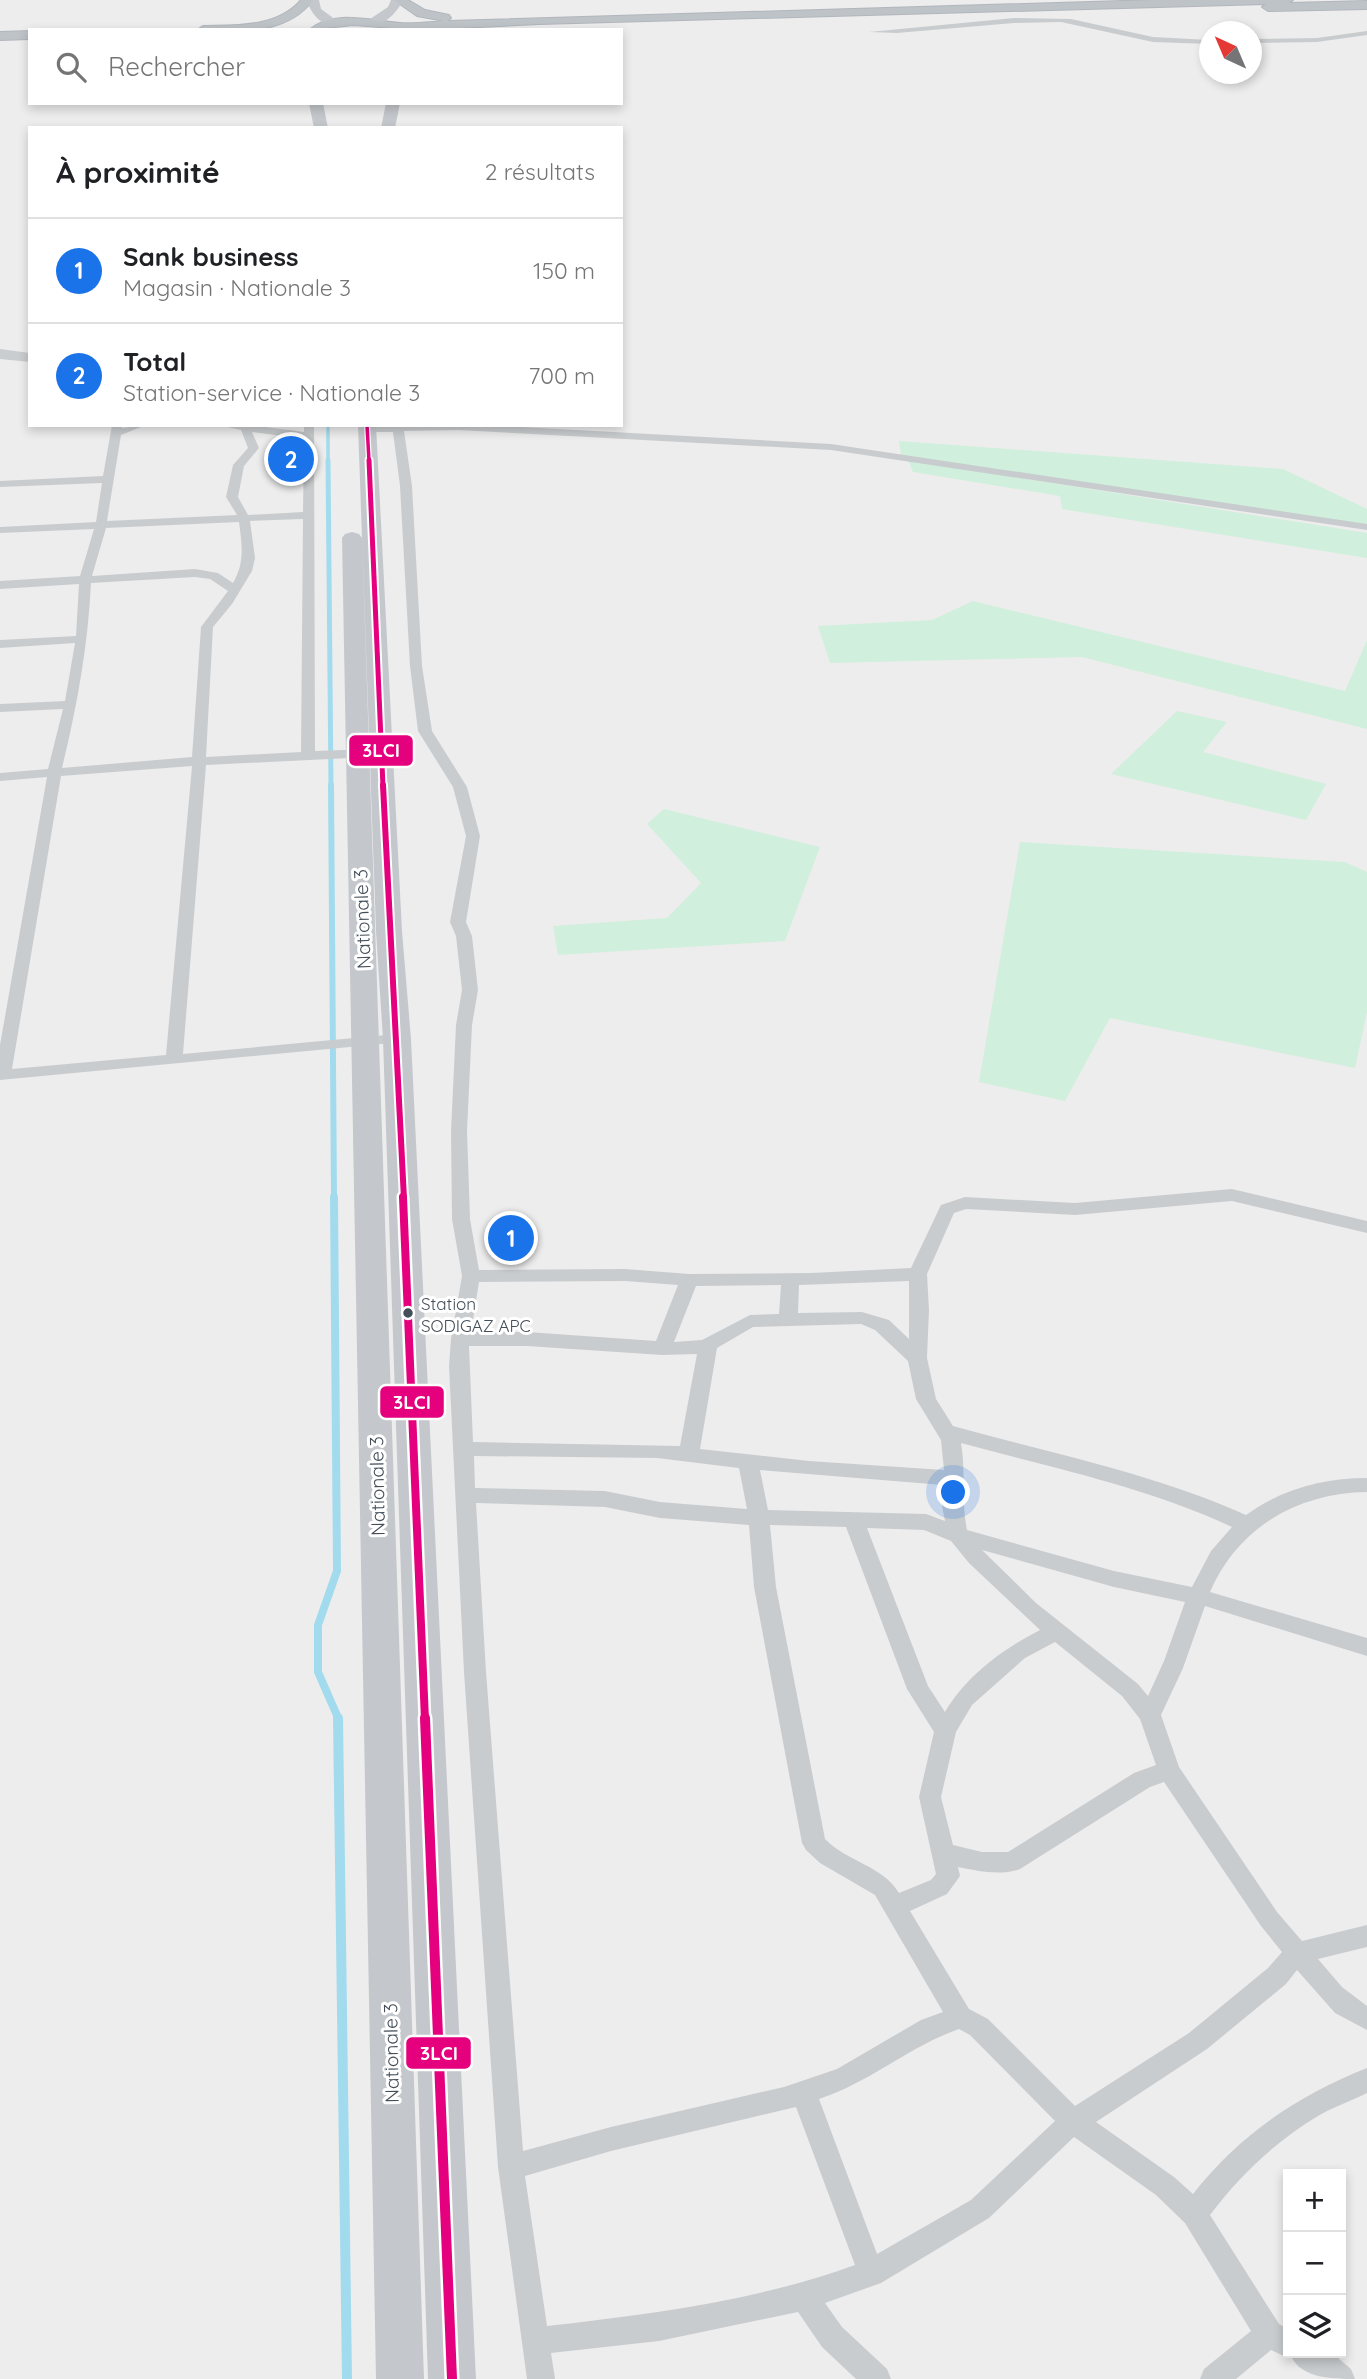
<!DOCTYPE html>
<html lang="fr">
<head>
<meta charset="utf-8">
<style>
  body { margin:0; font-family:Quicksand,sans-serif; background:#f6f6f6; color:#202124 }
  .controls { position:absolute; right:21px; bottom:21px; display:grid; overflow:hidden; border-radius:0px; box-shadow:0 4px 10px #0003 }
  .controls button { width:63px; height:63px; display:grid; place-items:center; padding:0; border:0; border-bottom:2px solid #e0e0e0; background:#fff; color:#202124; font:35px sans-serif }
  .compass { position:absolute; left:1199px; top:21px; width:63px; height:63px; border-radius:50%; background:#fff; box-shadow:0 4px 10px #0003; rotate:316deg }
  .you { position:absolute; left:954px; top:1493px; width:24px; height:24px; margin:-18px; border:5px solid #fff; border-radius:50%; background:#1a73e8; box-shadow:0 0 0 10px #1a73e833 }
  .badge { display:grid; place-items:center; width:46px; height:46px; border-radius:50%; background:#1a73e8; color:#fff; font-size:23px; font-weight:700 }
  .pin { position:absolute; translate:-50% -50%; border:4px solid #fff; box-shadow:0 2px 7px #0006 }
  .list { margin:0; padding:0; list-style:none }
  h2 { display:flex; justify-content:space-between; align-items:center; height:91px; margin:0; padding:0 28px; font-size:30px }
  h2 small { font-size:23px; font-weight:400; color:#757577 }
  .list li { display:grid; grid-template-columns:46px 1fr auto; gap:21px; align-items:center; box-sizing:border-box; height:105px; padding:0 28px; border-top:2px solid #e0e0e0 }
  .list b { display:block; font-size:26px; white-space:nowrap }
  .list p { margin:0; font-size:23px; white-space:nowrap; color:#757577 }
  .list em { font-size:23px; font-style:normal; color:#757577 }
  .icon { flex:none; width:38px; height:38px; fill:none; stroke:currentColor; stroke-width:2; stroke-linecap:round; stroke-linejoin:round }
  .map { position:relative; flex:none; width:1367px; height:2379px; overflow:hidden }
  .search { position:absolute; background:#fff; box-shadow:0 4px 10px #0003; left:28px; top:28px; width:595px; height:77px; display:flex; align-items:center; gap:18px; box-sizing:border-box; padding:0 24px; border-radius:0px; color:#757577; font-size:26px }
  .panel { position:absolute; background:#fff; box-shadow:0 4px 10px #0003; left:28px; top:126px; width:595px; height:301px; border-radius:0px }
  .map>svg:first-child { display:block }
  .green { fill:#d0efdd }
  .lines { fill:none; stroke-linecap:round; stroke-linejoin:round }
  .stream-far4 { stroke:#a3dbee; stroke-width:3.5 }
  .stream-far3 { stroke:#a3dbee; stroke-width:5 }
  .stream-far2 { stroke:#a3dbee; stroke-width:6 }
  .stream-far1 { stroke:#a3dbee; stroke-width:8 }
  .stream { stroke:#a3dbee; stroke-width:10 }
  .trunk-casing { stroke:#b2b7bd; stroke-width:2 }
  .minor { fill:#c9ccce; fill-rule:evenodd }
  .secondary { fill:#cacdd0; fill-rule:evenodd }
  .primary { fill:#c4c8cc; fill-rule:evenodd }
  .trunk { fill:#bec3c8; fill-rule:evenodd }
  .bus-1-far4-casing { stroke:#fff; stroke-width:6 }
  .bus-1-far3-casing { stroke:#fff; stroke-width:9 }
  .bus-1-far2-casing { stroke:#fff; stroke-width:10 }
  .bus-1-far1-casing { stroke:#fff; stroke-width:13 }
  .bus-1-casing { stroke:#fff; stroke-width:15 }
  .bus-1-far4 { stroke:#e5007d; stroke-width:3.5 }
  .bus-1-far3 { stroke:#e5007d; stroke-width:5 }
  .bus-1-far2 { stroke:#e5007d; stroke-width:6 }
  .bus-1-far1 { stroke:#e5007d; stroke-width:8 }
  .bus-1 { stroke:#e5007d; stroke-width:10 }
  .bus-dot { fill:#444f5a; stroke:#fff; stroke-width:2.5 }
  .labels { text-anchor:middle; stroke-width:6; stroke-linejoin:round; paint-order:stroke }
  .bus-label { font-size:17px; fill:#444f5a; stroke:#fff; text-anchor:start }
  .street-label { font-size:19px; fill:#444f5a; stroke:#fff }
  .line-badge { stroke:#fff; stroke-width:2.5 }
  .badge-label { font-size:19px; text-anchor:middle; font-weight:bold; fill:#fff }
</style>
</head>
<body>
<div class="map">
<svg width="1367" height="2379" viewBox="0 0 1367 2379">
  <rect width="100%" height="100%" fill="#eeeded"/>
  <path class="green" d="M899,441L1283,469L1367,509V527L901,455Z
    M908,460L1367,533V558L1062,509L1060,496L913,472Z
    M973,601L1345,691L1367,640V729L1082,657L830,663L818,626L932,620Z
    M1177,711L1227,722L1203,752L1326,784L1306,820L1111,774Z
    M664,809L820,847L785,941L558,955L553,926L667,918L701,883L647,824Z
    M1020,842L1345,862L1367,872V1012L1355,1068L1110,1018L1065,1101L979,1082Z"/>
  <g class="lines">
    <path class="stream-far4" d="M328,425V461"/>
    <path class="stream-far3" d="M328,460L331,787"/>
    <path class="stream-far2" d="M331,785L334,1199"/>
    <path class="stream-far1" d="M334,1197L337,1571L318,1625V1672L339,1720"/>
    <path class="stream" d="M338,1718L347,2379"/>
    <g class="trunk-casing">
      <path id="trunk" d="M301,0H313C285,37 238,30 197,30L203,26C236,25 277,28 301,0Z
        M394,0H408L425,10L449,15L451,18L447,21L1156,0H1293L1289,3L1367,1V9L1268,11L1262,7L1266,4L540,24L419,30L353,25L309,30C334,9 370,21 400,23C414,24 429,22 444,21L417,16Z
        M30,31V39L0,40V32Z"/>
    </g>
    <path class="minor" d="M1014,18L1071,19L1153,37L1210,40V44L1153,42L1061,22L1014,23L897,33L869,32Z
      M1367,31V35L1317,42L1252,43V39L1317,38Z
      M112,425H122V428L146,425L121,435L107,521L237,515L226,497L233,465L248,448L241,430L219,425H251L304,432V425H314L315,751L370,749L377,753L370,757L206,765L183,1054L397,1034L403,1036L405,1039L403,1042L0,1080V1045L47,777L0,781V773L48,769L63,709L0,712V704L65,701L75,643L0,648V640L76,636L79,584L0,589V581L80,576L94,529L0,533V527L96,522L102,483L0,487V481L103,476ZM252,432L304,439L303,512L248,515L238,497L244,466L259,448ZM303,519L301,752L206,757L213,627L232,604L252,571L255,558L250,521ZM239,522C242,545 245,562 233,583L218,573L195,569L92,576L106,528ZM195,577L210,579L228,591L201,627L192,757L62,768C77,706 88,647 91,583ZM192,766L166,1055L12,1069L61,776Z
      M392,425H485L831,444L1367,524V530L831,450L458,430L404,431L412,486L422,666L432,731L467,787L480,836L466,922L472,936L478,990L472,1025L467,1131L470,1219L479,1270L625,1269L689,1274L811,1273L911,1268L941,1205L965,1197L1075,1203L1232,1189L1367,1221V1233L1232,1201L1075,1215L966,1209L954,1213L927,1274L929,1310L927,1358L936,1399L953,1426C1050,1453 1153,1473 1246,1515C1282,1489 1323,1478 1367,1478V1492C1298,1493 1238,1527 1210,1592L1367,1638V1656L1205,1606L1183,1668L1161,1715L1179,1767L1277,1912L1302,1941L1367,1925V1947L1318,1959L1342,1987L1367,2006V2030L1335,2013L1297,1970L1286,1984L1207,2049L1096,2122L1174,2177L1193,2194C1238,2136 1298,2095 1367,2068V2093C1351,2101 1333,2107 1318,2116C1276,2141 1239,2176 1210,2215L1279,2324L1288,2329V2353H1332L1351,2369L1355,2379C1335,2379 1301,2379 1291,2356L1288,2358L1271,2350L1236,2379H1200L1204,2369L1251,2331L1185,2223L1156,2195L1074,2137L989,2218L881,2283L825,2303L842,2327L887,2369L891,2379H856L822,2347L798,2312L659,2341L551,2353L555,2379H527L498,2167L464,1672L449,1366L451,1339L462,1276L452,1219L451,1131L456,1025L462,990L456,936L450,922L466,836L453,787L418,731L410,666L400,486L393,432H367L362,429L367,426ZM625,1281L678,1285L656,1341L527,1332H471L479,1282ZM909,1281V1339L889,1320L862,1312L798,1313L799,1285ZM781,1285L779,1314L750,1315L702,1340L674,1342L696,1286ZM861,1324L875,1330L908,1361L916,1399L941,1440L944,1470L809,1461L700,1449L717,1348L753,1327ZM469,1346H527L662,1355L697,1354L680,1446L473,1442ZM961,1443C1052,1468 1147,1487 1232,1527L1211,1551L1192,1587L1114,1571L967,1530C961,1501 966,1472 961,1443ZM474,1456L657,1458L739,1468L747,1509L660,1502L605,1491L475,1488ZM760,1470L943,1485L942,1506L945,1521L926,1514L768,1510ZM476,1503L605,1507L660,1518L749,1525L754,1587L802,1843L806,1850L820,1863L875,1895L943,2012L921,2020L837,2069L784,2087L611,2127L523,2151L486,1672ZM770,1525L846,1527L907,1689L934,1732L919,1797L936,1874L931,1880L899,1893C882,1865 847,1862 825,1839L776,1587ZM867,1528L924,1530L951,1541L969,1563L1040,1630C1003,1649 966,1676 945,1712L928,1686ZM982,1550L1114,1587L1185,1602L1164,1661L1148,1696L1138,1684L1036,1603ZM1055,1642L1122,1696L1140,1719L1156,1765L1134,1773L1008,1852H982L953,1845L941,1797L956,1732L972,1705L1025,1658ZM1164,1782L1261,1926L1282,1952L1268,1968L1189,2033L1075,2106L988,2019L969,2009L910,1911L947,1894L960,1876L958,1867C978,1871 1000,1876 1020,1869L1150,1787ZM959,2029L970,2035L1055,2121L971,2200L877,2254L819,2099C871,2082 908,2047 959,2029ZM796,2107L855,2265C756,2301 651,2314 547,2326L525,2176L611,2151Z"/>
    <path class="secondary" d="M0,349L30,353V362L0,359Z"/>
    <path class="primary" d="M307,0H319L321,9L336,20V26C322,27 310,13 307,0Z
      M391,0H403C397,13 384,26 370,25V19L388,7Z
      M309,103H323L328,128H314Z
      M386,103H400L395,128H381Z
      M358,425H376L402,931L411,1039L476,2379H428L383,1039L376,931Z
      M352,532L359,534L362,538L424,2379H376L342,538L345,534Z"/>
    <use href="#trunk" class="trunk"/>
    <g class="bus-1-far4-casing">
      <path id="bus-1-far4" d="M367,425L369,461"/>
    </g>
    <g class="bus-1-far3-casing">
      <path id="bus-1-far3" d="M369,460L383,787"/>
    </g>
    <g class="bus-1-far2-casing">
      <path id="bus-1-far2" d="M383,785L404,1199"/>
    </g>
    <g class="bus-1-far1-casing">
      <path id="bus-1-far1" d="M403,1197L425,1720"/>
    </g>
    <g class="bus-1-casing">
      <path id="bus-1" d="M425,1718L452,2379"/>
    </g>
    <use href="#bus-1-far4" class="bus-1-far4"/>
    <use href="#bus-1-far3" class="bus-1-far3"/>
    <use href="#bus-1-far2" class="bus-1-far2"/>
    <use href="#bus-1-far1" class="bus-1-far1"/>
    <use href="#bus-1" class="bus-1"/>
  </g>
  <circle class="bus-dot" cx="408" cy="1313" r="6"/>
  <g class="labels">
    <g class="bus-label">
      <text x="421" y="1310">Station<tspan x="421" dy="22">SODIGAZ APC</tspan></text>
    </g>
    <g class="street-label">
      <text transform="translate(362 919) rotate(-92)" y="7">Nationale 3</text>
      <text transform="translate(377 1486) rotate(-91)" y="7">Nationale 3</text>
      <text transform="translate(391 2053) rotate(-91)" y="7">Nationale 3</text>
    </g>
  </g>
  <g class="line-badge">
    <rect x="348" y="734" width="66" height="33" rx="7" fill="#e5007d"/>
    <rect x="379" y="1385" width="66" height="34" rx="7" fill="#e5007d"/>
    <rect x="405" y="2036" width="67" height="34" rx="7" fill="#e5007d"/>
  </g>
  <g class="badge-label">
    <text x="381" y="757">3LCI</text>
    <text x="412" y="1409">3LCI</text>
    <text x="439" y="2060">3LCI</text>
  </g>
</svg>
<div class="controls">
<button>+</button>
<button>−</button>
<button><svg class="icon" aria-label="layers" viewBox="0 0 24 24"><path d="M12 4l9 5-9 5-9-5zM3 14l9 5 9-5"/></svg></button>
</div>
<svg class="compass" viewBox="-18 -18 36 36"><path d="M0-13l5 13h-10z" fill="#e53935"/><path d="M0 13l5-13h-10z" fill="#757577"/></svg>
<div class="you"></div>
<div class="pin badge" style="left:511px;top:1238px">1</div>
<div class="pin badge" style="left:291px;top:459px">2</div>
<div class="search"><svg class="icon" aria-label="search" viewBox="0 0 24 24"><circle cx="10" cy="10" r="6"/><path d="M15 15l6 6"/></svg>Rechercher</div>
<section class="panel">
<h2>À proximité<small>2 résultats</small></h2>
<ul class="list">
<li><span class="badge">1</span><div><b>Sank business</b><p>Magasin · Nationale 3</p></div><em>150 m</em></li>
<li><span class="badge">2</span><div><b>Total</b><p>Station-service · Nationale 3</p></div><em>700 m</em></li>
</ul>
</section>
</div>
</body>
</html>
